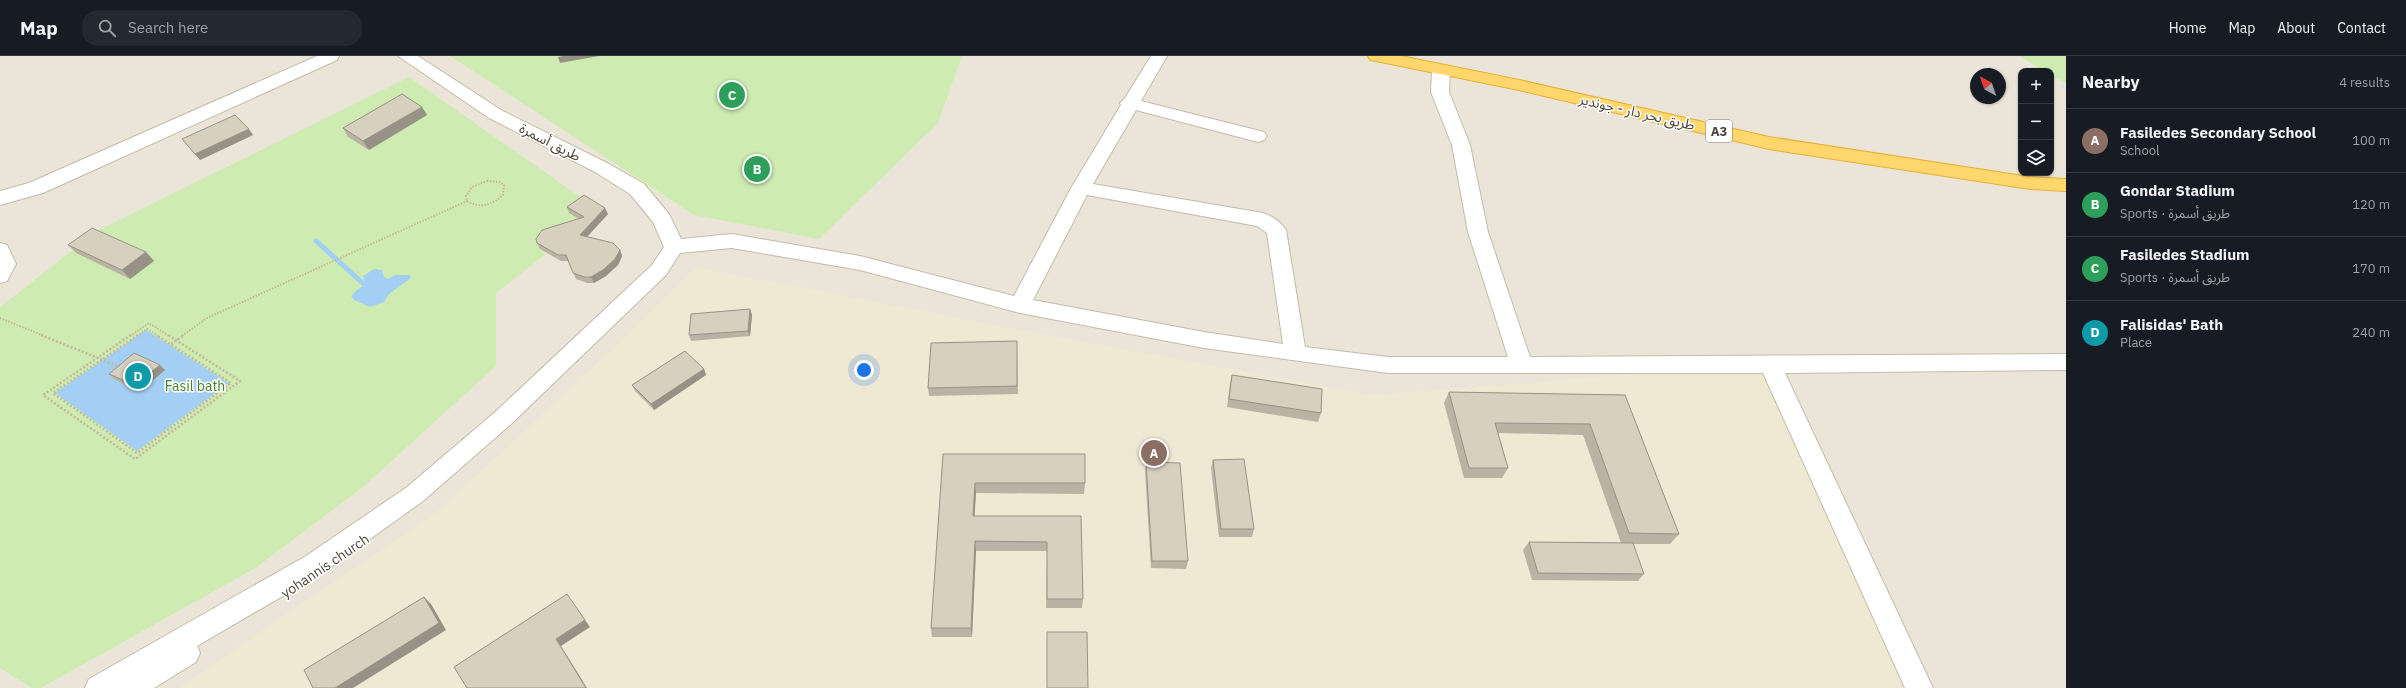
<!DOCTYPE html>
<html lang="en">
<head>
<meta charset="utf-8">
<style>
  body { margin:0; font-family:"IBM Plex Sans","Noto Sans Arabic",sans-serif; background:#242831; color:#f1f3f6 }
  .controls { position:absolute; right:12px; top:12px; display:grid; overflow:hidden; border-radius:8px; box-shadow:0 1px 3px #0004 }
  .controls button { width:36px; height:36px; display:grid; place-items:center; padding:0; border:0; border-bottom:1px solid #363941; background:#171b24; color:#f1f3f6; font:20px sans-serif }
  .compass { position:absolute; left:1970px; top:12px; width:36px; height:36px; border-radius:50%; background:#171b24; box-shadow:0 1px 3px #0004; rotate:320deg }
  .you { position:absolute; left:864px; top:314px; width:14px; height:14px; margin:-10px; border:3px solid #fff; border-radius:50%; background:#1a73e8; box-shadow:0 0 0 6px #1a73e833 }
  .badge { display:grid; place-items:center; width:26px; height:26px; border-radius:50%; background:#1a73e8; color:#fff; font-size:13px; font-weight:700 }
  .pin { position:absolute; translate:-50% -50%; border:2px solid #fff; box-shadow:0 1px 4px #0006 }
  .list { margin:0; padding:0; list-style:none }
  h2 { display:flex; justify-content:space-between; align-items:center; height:52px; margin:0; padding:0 16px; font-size:17px }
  h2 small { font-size:13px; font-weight:400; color:#9ea1a6 }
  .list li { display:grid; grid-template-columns:26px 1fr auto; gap:12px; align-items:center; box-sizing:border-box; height:64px; padding:0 16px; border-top:1px solid #363941 }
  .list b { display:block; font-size:15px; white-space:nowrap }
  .list p { margin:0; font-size:13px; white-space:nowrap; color:#9ea1a6 }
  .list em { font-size:13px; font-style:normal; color:#9ea1a6 }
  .icon { flex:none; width:22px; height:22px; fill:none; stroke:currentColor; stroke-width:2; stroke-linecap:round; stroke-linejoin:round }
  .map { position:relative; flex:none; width:2066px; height:632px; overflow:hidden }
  header { display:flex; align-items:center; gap:24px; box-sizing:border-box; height:56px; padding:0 20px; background:#171b24; border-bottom:1px solid #363941 }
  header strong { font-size:19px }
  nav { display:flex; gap:22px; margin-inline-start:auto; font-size:14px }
  .search { width:280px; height:36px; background:#242831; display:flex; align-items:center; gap:10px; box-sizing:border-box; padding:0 14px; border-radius:16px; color:#9ea1a6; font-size:15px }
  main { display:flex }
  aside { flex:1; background:#171b24 }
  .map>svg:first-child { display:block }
  .residential { fill:#eae5d8; fill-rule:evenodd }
  .education { fill:#efe9d3 }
  .green { fill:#ceecb1 }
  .water { fill:#a4cff5 }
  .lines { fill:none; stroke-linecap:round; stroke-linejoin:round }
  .stream { stroke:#a4cff5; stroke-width:5 }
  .minor-casing { stroke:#c2bcac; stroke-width:2 }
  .highway-casing { stroke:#e6b034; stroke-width:2 }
  .path-far1 { stroke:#c5b99c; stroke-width:2; stroke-dasharray:1.5 1.5; stroke-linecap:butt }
  .path { stroke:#c5b99c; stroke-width:2.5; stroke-dasharray:2 2; stroke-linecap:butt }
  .minor { fill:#fff; fill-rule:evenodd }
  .highway { fill:#ffd76c; fill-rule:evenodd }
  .wall { fill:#bab3a4 }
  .shaded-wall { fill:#979286 }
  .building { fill:#d8d0bf; stroke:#979286 }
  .labels { text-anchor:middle; stroke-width:3; stroke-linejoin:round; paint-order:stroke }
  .shield { fill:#fff; stroke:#807c73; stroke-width:1 }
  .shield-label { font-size:13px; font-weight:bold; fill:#4a4437 }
  .street-label { font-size:14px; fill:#4a4437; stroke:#fff }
  .park-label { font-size:14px; fill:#438126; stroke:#fff }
</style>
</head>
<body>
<header>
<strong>Map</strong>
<div class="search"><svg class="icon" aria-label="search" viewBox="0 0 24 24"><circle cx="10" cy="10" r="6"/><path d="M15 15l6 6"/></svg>Search here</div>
<nav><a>Home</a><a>Map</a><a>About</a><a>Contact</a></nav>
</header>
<main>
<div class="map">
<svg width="2066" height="632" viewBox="0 0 2066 632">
  <rect width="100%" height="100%" fill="#f6f3ea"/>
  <path class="residential" d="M0,0H2066V632H0ZM2021,15H2051V117H2021ZM1976,18H2000V42H1976Z"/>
  <path class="education" d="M696,211L1058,281L1374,339L1770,307L1907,632H178L439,454L607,298Z"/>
  <path class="green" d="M450,0H962L938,67L819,183L694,159Z
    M2020,0H2066V27L2051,20V15H2043Z
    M409,21L586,145V167L539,189L540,193L546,198L496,237V310L363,431L257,511L41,632H32L0,612V251L97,175Z"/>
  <path class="water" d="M374,213L382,214L384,221L388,223L395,219H410L411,222L389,238L384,246L370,251L354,244L351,240L358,233L366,229L363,220Z
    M146,274L229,327L137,395L55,337Z"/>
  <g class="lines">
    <path class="stream" d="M316,185L366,230"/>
    <g class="minor-casing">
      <path id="minor" d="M317,0H339L337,4L43,137L0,149V135L29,127Z
        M398,0H418L501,54L609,108L644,128L669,158L681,183L732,178L860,200L1014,240L1071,132L1121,49L1120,47L1125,42L1151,0H1167L1141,45L1264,76L1267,80L1264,84L1258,86L1136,54L1093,128L1263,157C1272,160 1281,166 1286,174L1305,291L1388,301H1508L1468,176L1452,89L1431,36L1432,14L1435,10H1447L1450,14L1449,36L1470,89L1488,176L1530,301L2066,298V314L1785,317L1933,632H1905L1763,317H1388L1204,292L1020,257L860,214L732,192L680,197L666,219L510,369L423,445L324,516L197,590L200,597L196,606L154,632H85L89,623L306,500L407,431L494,357L652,209L664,191L653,166L630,138L595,116L489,62ZM1087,139L1257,170L1267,177L1283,288L1204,276L1033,244Z
        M0,187L7,189L16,208L7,225L0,227Z"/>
    </g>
    <g class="highway-casing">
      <path id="highway" d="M1368,0H1401L1519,24L1769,81L2030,121L2066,123V135L2030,133L1769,93L1519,34L1376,5L1370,4Z"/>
    </g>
    <path class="path-far1" d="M487,125L500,126L504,129L503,139C492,149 480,153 467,145L466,140L472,131Z
      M0,262L44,280
      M130,280L149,267L169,280
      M137,280L147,273L158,280
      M182,280L207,262L467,145"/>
    <path class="path" d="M41,279L120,311
      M131,279L43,339L135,403L240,325L168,279
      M138,279L53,337L137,397L231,327L156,279
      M171,288L184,279"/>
    <use href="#minor" class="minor"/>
    <use href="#highway" class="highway"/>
  </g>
  <path class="wall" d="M422,51L427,59L369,94L348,81L343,72Z
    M253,79L200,104L182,83Z
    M567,151L608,158L587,181L620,194L622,200L618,209L606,220L594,227H587L576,223L568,205H561L540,193L537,187L579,163L569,157Z
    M68,189L146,196L154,205L130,223L76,197Z
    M750,253L752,259L750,280L691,285L689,279Z
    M1017,285L1018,338L929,340L928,332Z
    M704,313L706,319L654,354L635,335L632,329Z
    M165,314L140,335L114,323L109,318Z
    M1232,319L1321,357L1318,366L1227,351L1230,328Z
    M1449,336L1625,339L1679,478L1670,488H1633L1644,518L1638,525L1532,524L1523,494L1529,486L1621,487L1583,379L1498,377L1508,412L1502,422H1464L1444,347Z
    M943,398L1085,427L1084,438L976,437L974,460H1081L1083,543L1082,552H1046L1047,495H976L972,581H932L931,572Z
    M1213,404L1254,473L1252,481H1219L1211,412Z
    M1146,406L1188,505L1186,513L1151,512L1145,415Z"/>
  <path class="shaded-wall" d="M564,0H599L560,7L558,1Z
    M422,51L427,59L369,94L363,85Z
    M249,73L253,79L200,104L195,98Z
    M605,152L608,158L583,185L580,179Z
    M620,194L622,200L618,209L606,220L594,227L591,221Z
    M146,196L154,205L130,223L122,214Z
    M750,253L752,259L750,280L748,275Z
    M160,309L165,314L140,335L134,329Z
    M704,313L706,319L654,354L651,348Z
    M975,427L976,437L974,470L973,460Z
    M975,485L976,495L972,581L971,572Z
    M424,541L431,548L446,574L353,632H335Z
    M585,564L590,571L561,590L587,632H586L556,583Z"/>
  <path class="building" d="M402,38L422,51L363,85L343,72Z
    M235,59L249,73L195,98L182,83Z
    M584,139L605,152L580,179L613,187L620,194L615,203L603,214L591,221H584L573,217L566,199H558L537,187L536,183L542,174L584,161L567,151Z
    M92,172L146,196L122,214L68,189Z
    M750,253L748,275L689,279L691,258Z
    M1017,285V330L928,332L931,287Z
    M685,295L704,313L651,348L632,329Z
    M134,297L160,309L134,329L109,318Z
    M1232,319L1322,333L1321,357L1229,343Z
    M1449,336L1625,339L1679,478L1629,477L1590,368L1495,367L1508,412H1469Z
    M943,398H1085V427H975L973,460H1081L1083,543H1047V486L975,485L971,572H931Z
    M1244,403L1254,473H1221L1213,404Z
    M1146,406L1180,407L1188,505H1152Z
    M1529,486L1633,487L1644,518L1538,517Z
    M567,538L585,564L556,583L586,632H467L454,611Z
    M424,541L439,567L335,632H313L304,614Z
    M1047,576H1087L1088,632H1047Z"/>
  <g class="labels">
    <rect class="shield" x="1706" y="64" width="26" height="22" rx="3"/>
    <g class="shield-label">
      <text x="1719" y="80">A3</text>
    </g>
    <g class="street-label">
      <text transform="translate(1637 56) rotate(13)" y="5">طريق بحر دار - جوندير</text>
      <text transform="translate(550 86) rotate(27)" y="5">طريق أسمرة</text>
      <text transform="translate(325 510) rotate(-34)" y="5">yohannis church</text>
    </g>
    <g class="park-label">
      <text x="195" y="335">Fasil bath</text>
    </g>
  </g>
</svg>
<div class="controls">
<button>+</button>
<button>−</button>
<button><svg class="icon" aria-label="layers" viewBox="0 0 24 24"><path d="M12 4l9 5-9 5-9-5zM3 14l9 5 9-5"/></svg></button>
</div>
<svg class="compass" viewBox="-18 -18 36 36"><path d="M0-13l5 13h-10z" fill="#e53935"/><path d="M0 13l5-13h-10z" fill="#9ea1a6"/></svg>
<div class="you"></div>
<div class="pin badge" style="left:1154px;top:397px;background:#8d6e63">A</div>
<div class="pin badge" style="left:757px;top:113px;background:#2e9e5b">B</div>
<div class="pin badge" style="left:732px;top:39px;background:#2e9e5b">C</div>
<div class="pin badge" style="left:138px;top:320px;background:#0f9aa8">D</div>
</div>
<aside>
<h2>Nearby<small>4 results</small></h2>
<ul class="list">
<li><span class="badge" style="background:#8d6e63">A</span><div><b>Fasiledes Secondary School</b><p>School</p></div><em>100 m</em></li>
<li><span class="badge" style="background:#2e9e5b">B</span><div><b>Gondar Stadium</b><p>Sports · طريق أسمرة</p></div><em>120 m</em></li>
<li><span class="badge" style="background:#2e9e5b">C</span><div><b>Fasiledes Stadium</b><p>Sports · طريق أسمرة</p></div><em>170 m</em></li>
<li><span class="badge" style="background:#0f9aa8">D</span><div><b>Falisidas' Bath</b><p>Place</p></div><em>240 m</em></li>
</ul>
</aside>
</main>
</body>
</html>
